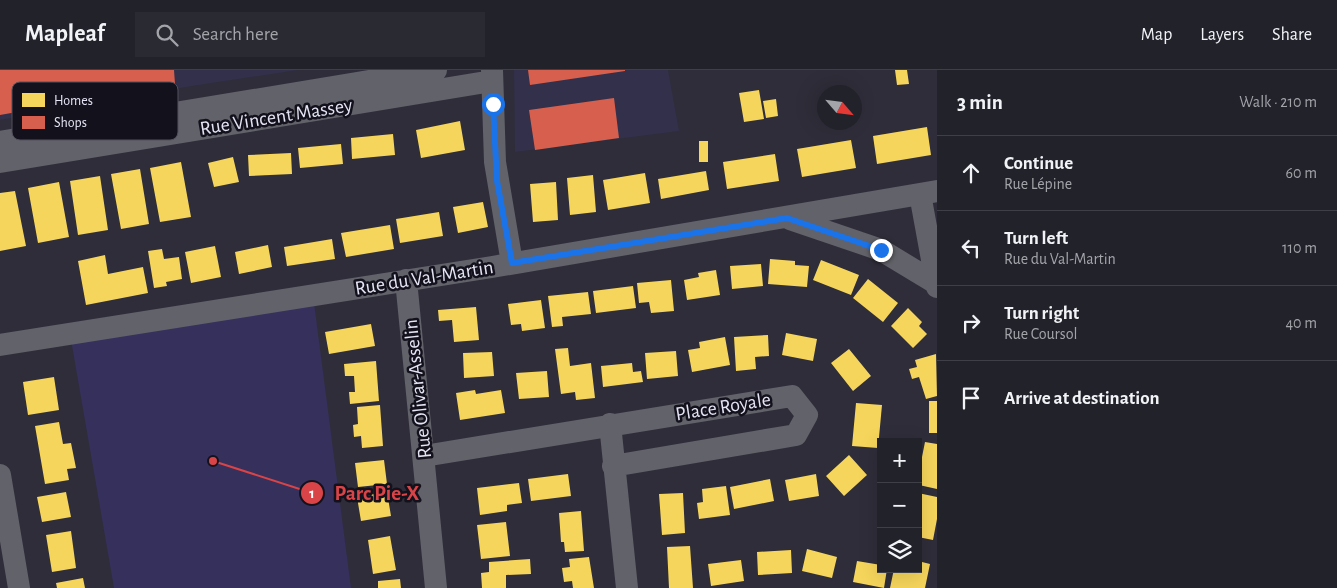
<!DOCTYPE html>
<html lang="en">
<head>
<meta charset="utf-8">
<style>
  body { margin:0; font-family:"Alegreya Sans",sans-serif; background:#2a2a33; color:#f1f3f6 }
  .controls { position:absolute; right:15px; bottom:15px; display:grid; overflow:hidden; border-radius:0px; box-shadow:0 5px 20px #0002 }
  .controls button { width:45px; height:45px; display:grid; place-items:center; padding:0; border:0; border-bottom:1px solid #3f3f47; background:#22222b; color:#f1f3f6; font:25px sans-serif }
  .compass { position:absolute; left:817px; top:15px; width:45px; height:45px; border-radius:50%; background:#22222b; box-shadow:0 5px 20px #0002; rotate:118deg }
  .stop { position:absolute; width:15px; height:15px; margin:-11px; border:4px solid #1a73e8; border-radius:50%; background:#fff }
  .stop.end { background:#1a73e8; border-color:#fff; box-shadow:0 1px 5px #0008 }
  .list { margin:0; padding:0; list-style:none }
  h2 { display:flex; justify-content:space-between; align-items:center; height:65px; margin:0; padding:0 20px; font-size:21px }
  h2 small { font-size:16px; font-weight:400; color:#a2a4a9 }
  .list li { display:grid; grid-template-columns:32px 1fr auto; gap:15px; align-items:center; box-sizing:border-box; height:75px; padding:0 20px; border-top:1px solid #3f3f47 }
  .list b { display:block; font-size:19px; white-space:nowrap }
  .list p { margin:0; font-size:16px; white-space:nowrap; color:#a2a4a9 }
  .list em { font-size:16px; font-style:normal; color:#a2a4a9 }
  .icon { flex:none; width:28px; height:28px; fill:none; stroke:currentColor; stroke-width:2; stroke-linecap:round; stroke-linejoin:round }
  .map { position:relative; flex:none; width:937px; height:518px; overflow:hidden }
  header { display:flex; align-items:center; gap:30px; box-sizing:border-box; height:70px; padding:0 25px; background:#22222b; border-bottom:1px solid #3f3f47 }
  header strong { font-size:24px }
  nav { display:flex; gap:28px; margin-inline-start:auto; font-size:18px }
  .search { width:350px; height:45px; background:#2a2a33; display:flex; align-items:center; gap:12px; box-sizing:border-box; padding:0 18px; border-radius:0px; color:#a2a4a9; font-size:19px }
  main { display:flex }
  aside { flex:1; background:#22222b }
  .map>svg:first-child { display:block }
  .built { fill:#32304b }
  .green { fill:#36305c }
  .homes { fill:#f6d55c }
  .shops { fill:#d6604d }
  .lines { fill:none; stroke-linecap:round; stroke-linejoin:round }
  .minor { stroke:#62626a; stroke-width:22 }
  .route { stroke:#1a73e8; stroke-width:6 }
  .labels { text-anchor:middle; stroke-width:5; stroke-linejoin:round; paint-order:stroke }
  .street-label { font-size:20px; fill:#e5e4f4; stroke:#13121c }
  .key { fill:#13121c; stroke:#52515d; stroke-width:1 }
  .key-label { font-size:14px; fill:#e5e4f4 }
  .leader { fill:none; stroke:#d84447; stroke-width:2 }
  .callout-dot { fill:#d84447; stroke:#13121c; stroke-width:2 }
  .mark-label { font-size:15px; text-anchor:middle; font-weight:bold; fill:#fff }
  .callout-label { font-size:21px; text-anchor:middle; font-weight:bold; fill:#d84447; stroke:#13121c; stroke-width:5; stroke-linejoin:round; paint-order:stroke }
</style>
</head>
<body>
<header>
<strong>Mapleaf</strong>
<div class="search"><svg class="icon" aria-label="search" viewBox="0 0 24 24"><circle cx="10" cy="10" r="6"/><path d="M15 15l6 6"/></svg>Search here</div>
<nav><a>Map</a><a>Layers</a><a>Share</a></nav>
</header>
<main>
<div class="map">
<svg width="937" height="518" viewBox="0 0 937 518">
  <rect width="100%" height="100%" fill="#2e2d39"/>
  <path class="built" d="M0,0H298L192,16L0,50Z
    M514,0H668L679,61L515,82Z"/>
  <path class="green" d="M313,225L351,518H114L70,264Z"/>
  <path class="homes" d="M895,0H907L909,14L897,15Z
    M759,20L764,49L744,52L739,23Z
    M776,29L778,46L766,48L763,31Z
    M460,51L465,80L421,88L416,60Z
    M927,57L931,85L877,94L873,66Z
    M393,64L395,85L352,89L351,68Z
    M851,70L856,98L802,107L797,79Z
    M699,71H708V92H699Z
    M341,74L343,94L300,98L298,78Z
    M291,83L292,104L249,106L248,85Z
    M775,84L779,111L727,119L723,92Z
    M233,87L239,112L214,117L208,93Z
    M181,92L191,147L160,152L150,98Z
    M140,99L149,154L121,159L111,104Z
    M706,101L709,120L661,129L658,109Z
    M645,103L650,133L608,140L603,110Z
    M593,105L596,142L570,145L567,108Z
    M100,106L108,160L78,165L70,111Z
    M59,112L69,167L38,173L28,118Z
    M556,112L558,150L533,152L530,114Z
    M15,121L26,176L0,181V123Z
    M483,132L488,157L458,163L453,137Z
    M439,142L443,166L400,173L396,149Z
    M390,155L394,179L346,187L341,163Z
    M332,169L335,189L287,196L284,177Z
    M268,175L272,197L239,204L235,182Z
    M215,176L221,207L191,213L185,182Z
    M162,179L164,189L179,187L182,209L166,212L167,216L154,218L148,181Z
    M105,185L108,204L143,197L148,223L86,235L78,191Z
    M770,189L795,191V195L809,196L807,217L768,214Z
    M821,190L859,205L851,225L813,210Z
    M761,194L763,216L732,219L730,196Z
    M716,200L720,225L687,230L684,210L699,207L698,203Z
    M868,209L898,233L883,252L853,228Z
    M671,210L674,241L651,243L649,232L639,233L637,213Z
    M633,216L636,238L596,243L593,221Z
    M588,222L591,244L562,247L563,256L552,257L548,226Z
    M541,230L545,258L522,261L521,254L511,255L508,234Z
    M476,237L479,270L454,272L452,250L439,251L438,240Z
    M908,238L922,252L919,256L927,264L913,278L891,256Z
    M371,254L375,276L329,284L325,262Z
    M786,263L817,269L813,291L782,285Z
    M768,265L769,286L755,287L756,299L736,301L734,267Z
    M725,267L730,295L692,302L688,280L700,278L699,272Z
    M568,278L570,296L591,293L595,328L576,330L575,322L561,324L555,279Z
    M849,279L871,306L853,321L831,293Z
    M676,281L678,306L647,309L645,283Z
    M492,282L494,306L464,308L463,283Z
    M936,284L937,326L926,329L919,307L912,309L909,299L917,297L915,290Z
    M376,291L379,331L350,334L349,322H355L354,306H345L344,294Z
    M632,293L633,302L641,301L643,312L603,317L601,296Z
    M547,301L549,327L519,329L516,303Z
    M54,307L59,340L28,345L23,312Z
    M475,320L476,324L501,320L505,343L460,350L456,323Z
    M929,331H937V363H929Z
    M856,333L882,335L878,378L852,376Z
    M380,335L383,376L362,378L361,366L354,367L353,355L358,354L357,337Z
    M59,352L63,374L71,373L76,398L67,399L69,410L45,414L35,356Z
    M925,372L937,374V419L919,415L922,401L918,400V391L921,392Z
    M849,385L867,405L844,426L826,406Z
    M384,390L387,414L358,417L355,393Z
    M568,404L571,426L531,431L528,409Z
    M816,404L819,426L789,431L785,410Z
    M770,409L774,431L734,439L730,417Z
    M519,413L522,433L507,435V441L480,445L477,418Z
    M726,416L730,445L699,449L697,433L703,432L702,419Z
    M66,422L71,447L42,452L37,427Z
    M387,422L391,446L361,451L357,427Z
    M683,423L685,463L662,465L659,424Z
    M918,423L937,427V449L933,470L918,467Z
    M581,441L584,481L565,482L564,472H561L559,443Z
    M506,452L510,486L481,489L477,455Z
    M71,461L76,498L52,502L46,465Z
    M390,466L396,500L373,504L368,470Z
    M690,476L693,518H669L667,477Z
    M807,479L837,487L832,508L802,501Z
    M791,480L792,503L758,505L757,482Z
    M589,487L594,518H573L572,511L564,512L562,498L570,497L569,489Z
    M530,489L531,504L506,505V518H482L481,503L489,502V492Z
    M741,490L744,511L711,516L708,494Z
    M857,491L881,495V499H887L884,518L853,512Z
    M918,491L930,494L925,518H890L894,499H918Z
    M83,508L85,518H57L56,513Z
    M400,509L401,518H378V511Z"/>
  <path class="shops" d="M0,0H174L175,14L0,45Z
    M528,0H625V1L530,15Z
    M614,28L619,68L535,80L529,40Z"/>
  <g class="lines">
    <path class="minor" d="M492,0L495,92L512,193
      M0,72L436,0
      M0,92L492,11
      M920,124L937,217
      M790,149L881,180L934,212L937,210
      M406,210L436,518
      M0,275L492,197L937,121
      M610,354L627,518
      M424,386L792,326L807,345L796,365L613,396
      M0,405L19,518"/>
  </g>
  <g class="lines">
    <path class="route" d="M493,34L497,111L512,193L787,148L881,180"/>
  </g>
  <g class="labels">
    <g class="street-label">
      <text transform="translate(276 46) rotate(-9)" y="7">Rue Vincent Massey</text>
      <text transform="translate(424 207) rotate(-9)" y="7">Rue du Val-Martin</text>
      <text transform="translate(417 319) rotate(-96)" y="7">Rue Olivar-Asselin</text>
      <text transform="translate(723 336) rotate(-9)" y="7">Place Royale</text>
    </g>
  </g>
  <rect x="12" y="12" width="166" height="58" rx="8" class="key"/>
  <rect x="22" y="23" width="23" height="14" fill="#f6d55c"/>
  <rect x="22" y="46" width="23" height="13" fill="#d6604d"/>
  <g class="key-label">
    <text x="54" y="35">Homes</text>
    <text x="54" y="57">Shops</text>
  </g>
  <path class="leader" d="M213 391L312 423"/>
  <g class="callout-dot">
    <circle cx="213" cy="391" r="5"/>
    <circle cx="312" cy="423" r="12"/>
  </g>
  <g class="mark-label">
    <text x="312" y="428">1</text>
  </g>
  <g class="callout-label">
    <text x="377" y="430">Parc Pie-X</text>
  </g>
</svg>
<div class="controls">
<button>+</button>
<button>−</button>
<button><svg class="icon" aria-label="layers" viewBox="0 0 24 24"><path d="M12 4l9 5-9 5-9-5zM3 14l9 5 9-5"/></svg></button>
</div>
<svg class="compass" viewBox="-18 -18 36 36"><path d="M0-13l5 13h-10z" fill="#e53935"/><path d="M0 13l5-13h-10z" fill="#a2a4a9"/></svg>
<div class="stop" style="left:493px;top:34px"></div>
<div class="stop end" style="left:881px;top:180px"></div>
</div>
<aside>
<h2>3 min<small>Walk · 210 m</small></h2>
<ul class="list">
<li><svg class="icon" aria-label="ahead" viewBox="0 0 24 24"><path d="M12 20V5M6 11l6-6 6 6"/></svg><div><b>Continue</b><p>Rue Lépine</p></div><em>60 m</em></li>
<li><svg class="icon" aria-label="left" viewBox="0 0 24 24"><path d="M17 20v-9H6M10 6l-5 5 5 5"/></svg><div><b>Turn left</b><p>Rue du Val-Martin</p></div><em>110 m</em></li>
<li><svg class="icon" aria-label="right" viewBox="0 0 24 24"><path d="M7 20v-9h11M14 6l5 5-5 5"/></svg><div><b>Turn right</b><p>Rue Coursol</p></div><em>40 m</em></li>
<li><svg class="icon" aria-label="arrive" viewBox="0 0 24 24"><path d="M6 21V4h12l-3 4 3 4H6"/></svg><div><b>Arrive at destination</b></div></li>
</ul>
</aside>
</main>
</body>
</html>
